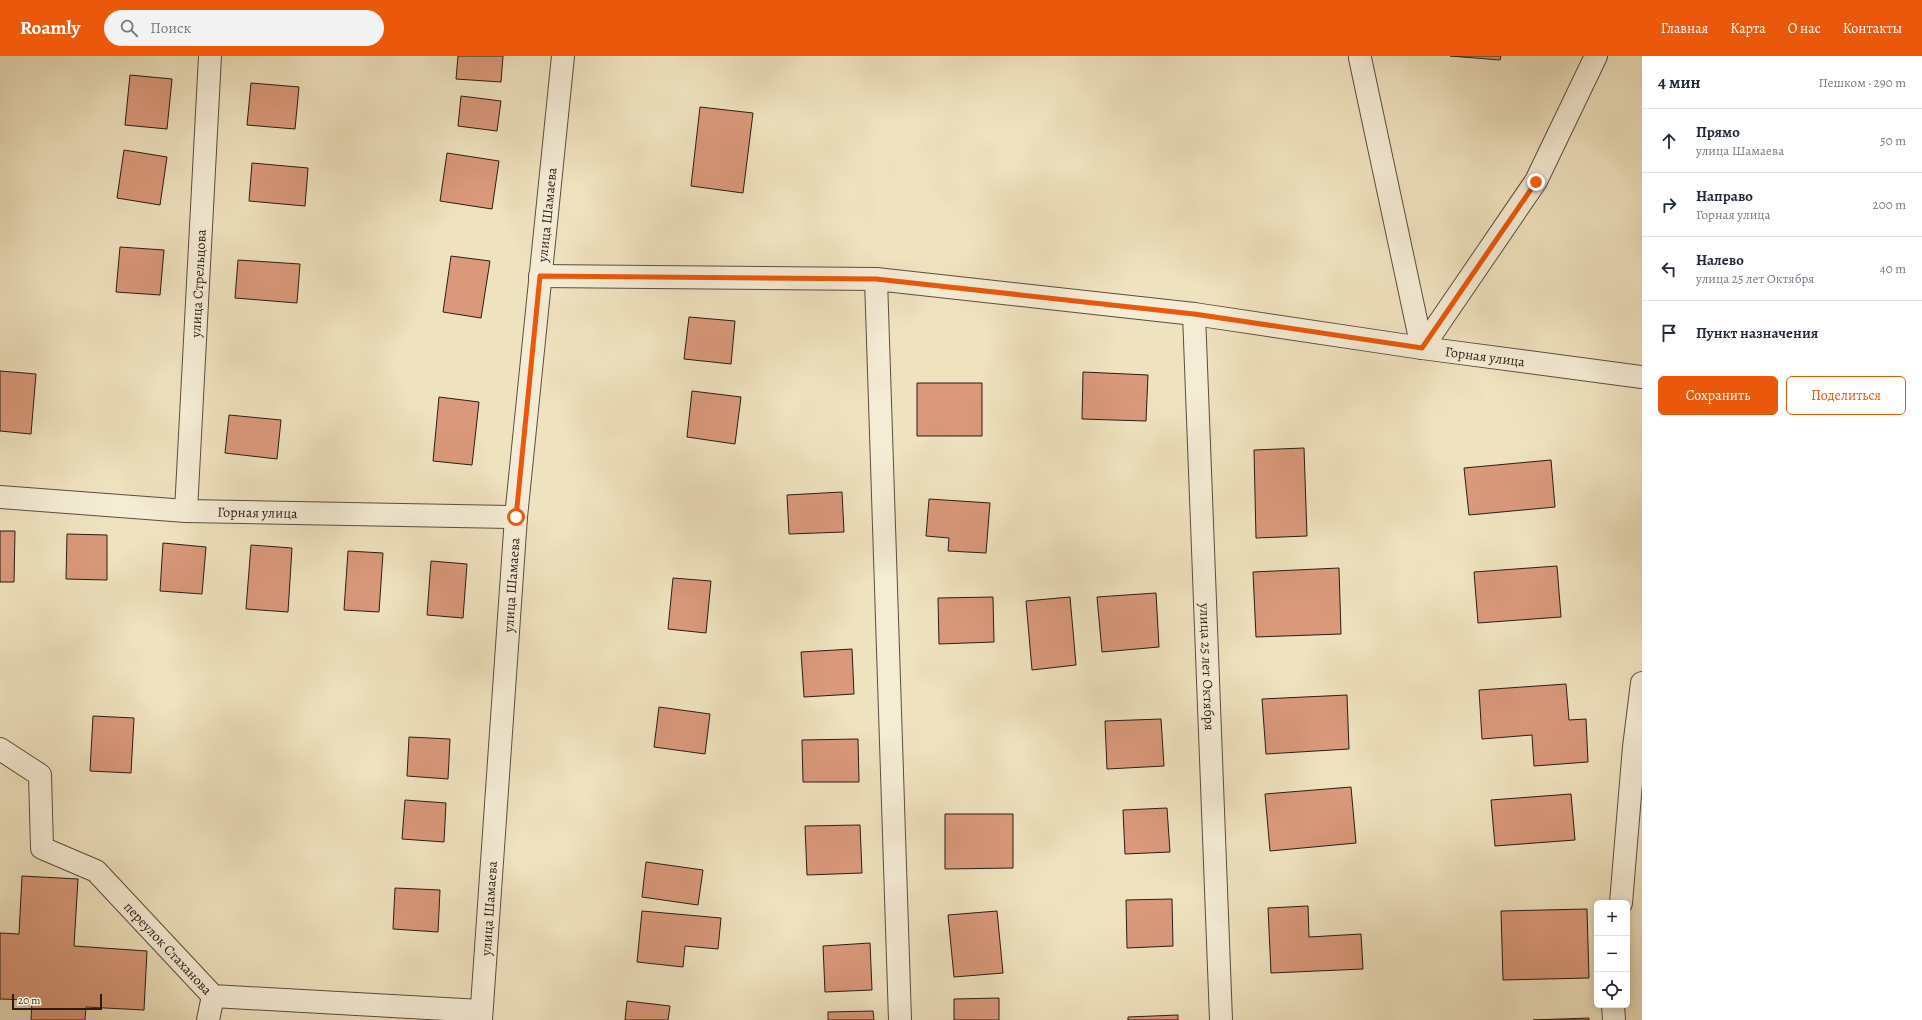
<!DOCTYPE html>
<html lang="ru">
<head>
<meta charset="utf-8">
<style>
  body { margin:0; font-family:Alegreya,serif; background:#f2f2f3; color:#1f2937 }
  .controls { position:absolute; right:12px; bottom:12px; display:grid; overflow:hidden; border-radius:6px; box-shadow:0 2px 10px #0003 }
  .controls button { width:36px; height:36px; display:grid; place-items:center; padding:0; border:0; border-bottom:1px solid #e0e1e3; background:#fff; color:#1f2937; font:20px sans-serif }
  .scale { position:absolute; left:12px; bottom:10px; width:90px; box-sizing:border-box; padding-left:4px; border:2px solid #2a1b14; border-top:0; font-size:11px; line-height:14px; white-space:nowrap; color:#2a1b14; -webkit-text-stroke:3px #f5ecd5; paint-order:stroke }
  .stop { position:absolute; width:12px; height:12px; margin:-9px; border:3px solid #ea580c; border-radius:50%; background:#fff }
  .stop.end { background:#ea580c; border-color:#fff; box-shadow:0 1px 4px #0008 }
  .list { margin:0; padding:0; list-style:none }
  h2 { display:flex; justify-content:space-between; align-items:center; height:52px; margin:0; padding:0 16px; font-size:17px }
  h2 small { font-size:13px; font-weight:400; color:#747a83 }
  .list li { display:grid; grid-template-columns:26px 1fr auto; gap:12px; align-items:center; box-sizing:border-box; height:64px; padding:0 16px; border-top:1px solid #e0e1e3 }
  .list b { display:block; font-size:15px; white-space:nowrap }
  .list p { margin:0; font-size:13px; white-space:nowrap; color:#747a83 }
  .list em { font-size:13px; font-style:normal; color:#747a83 }
  .actions { display:flex; gap:8px; padding:12px 16px }
  .actions a { flex:1; padding:9px 0; border:1px solid #ea580c; border-radius:6px; text-align:center; font-size:14px; color:#ea580c }
  .actions .main { background:#ea580c; color:#fff }
  .icon { flex:none; width:22px; height:22px; fill:none; stroke:currentColor; stroke-width:2; stroke-linecap:round; stroke-linejoin:round }
  .map { position:relative; flex:none; width:1642px; height:964px; overflow:hidden }
  header { display:flex; align-items:center; gap:24px; box-sizing:border-box; height:56px; padding:0 20px; background:#ea580c; color:#fff }
  header strong { font-size:19px }
  nav { display:flex; gap:22px; margin-inline-start:auto; font-size:14px }
  .search { width:280px; height:36px; background:#f2f2f3; display:flex; align-items:center; gap:10px; box-sizing:border-box; padding:0 14px; border-radius:22px; color:#747a83; font-size:15px }
  main { display:flex }
  aside { flex:1; background:#fff }
  .map>svg:first-child { display:block }
  .building { fill:#da997b; stroke:#2a1b14 }
  .lines { fill:none; stroke-linecap:round; stroke-linejoin:round }
  .minor-casing { stroke:#5b4d3e; stroke-width:24 }
  .minor { stroke:#f5ecd5; stroke-width:22 }
  .route { stroke:#ea580c; stroke-width:5 }
  .labels { text-anchor:middle; stroke-width:3; stroke-linejoin:round; paint-order:stroke }
  .street-label { font-size:14px; fill:#2a1b14; stroke:#f5ecd5 }
</style>
</head>
<body>
<header>
<strong>Roamly</strong>
<div class="search"><svg class="icon" aria-label="search" viewBox="0 0 24 24"><circle cx="10" cy="10" r="6"/><path d="M15 15l6 6"/></svg>Поиск</div>
<nav><a>Главная</a><a>Карта</a><a>О нас</a><a>Контакты</a></nav>
</header>
<main>
<div class="map">
<svg width="1642" height="964" viewBox="0 0 1642 964">
  <rect width="100%" height="100%" fill="#efe2be"/>
  <filter id="stains"><feTurbulence type="fractalNoise" baseFrequency=".005" numOctaves="4"/><feColorMatrix values="0 0 0 0 .2 0 0 0 0 .09 0 0 0 0 .02 0 0 0 .5 -.17"/></filter>
  <radialGradient id="worn" r=".72"><stop offset=".6" stop-color="#630" stop-opacity="0"/><stop offset="1" stop-color="#630" stop-opacity=".3"/></radialGradient>
  <path class="building" d="M458,0H503L501,26L456,23Z
    M1450,0H1501L1500,4Z
    M130,19L172,23L167,73L125,69Z
    M251,27L299,31L295,73L247,69Z
    M461,40L501,45L497,75L458,70Z
    M700,51L753,57L743,137L691,130Z
    M124,94L167,101L160,149L117,142Z
    M447,97L499,105L492,153L440,145Z
    M252,107L308,112L305,150L249,145Z
    M120,191L164,194L160,239L116,236Z
    M451,200L490,205L481,262L443,256Z
    M238,204L300,208L297,247L235,242Z
    M689,261L735,265L731,308L684,303Z
    M0,315L36,318L31,378L0,375Z
    M1083,316L1148,319L1146,365L1082,363Z
    M917,327H982V380H917Z
    M692,335L741,341L735,388L687,381Z
    M439,341L479,346L472,409L433,405Z
    M229,359L281,364L277,403L225,397Z
    M1304,392L1307,480L1256,482L1254,394Z
    M1551,404L1555,451L1469,459L1464,412Z
    M842,436L844,476L789,478L787,439Z
    M929,443L990,447L986,497L948,495L949,482L926,480Z
    M0,475H15L14,526H0Z
    M67,478L107,479V524L66,523Z
    M163,487L206,491L202,538L160,535Z
    M251,489L292,492L288,556L246,553Z
    M348,495L383,497L379,556L344,554Z
    M431,505L467,508L463,562L427,559Z
    M1557,510L1561,561L1478,567L1474,516Z
    M1339,512L1341,578L1256,581L1253,516Z
    M673,522L711,525L706,577L668,573Z
    M1156,537L1159,591L1102,596L1097,541Z
    M993,541L994,586L939,588L938,542Z
    M1070,541L1076,609L1032,614L1026,545Z
    M852,593L854,638L804,641L801,596Z
    M1566,628L1569,664L1586,663L1588,706L1534,710L1532,679L1482,683L1479,634Z
    M1347,639L1349,693L1266,698L1262,643Z
    M659,651L710,658L705,698L654,691Z
    M93,660L134,662L131,717L90,715Z
    M1161,663L1164,710L1107,713L1105,665Z
    M409,681L450,683L448,723L407,720Z
    M858,683L859,726H803L802,684Z
    M1351,731L1356,787L1270,795L1265,738Z
    M1571,738L1575,784L1495,790L1491,744Z
    M405,744L446,747L444,786L402,783Z
    M1167,752L1170,796L1125,798L1123,754Z
    M945,758H1013V812L945,813Z
    M860,769L862,817L807,819L805,770Z
    M646,806L703,814L698,849L642,841Z
    M22,820L78,823L74,890L147,895L144,954L86,951L85,964H31L32,944L0,943V877L19,878Z
    M395,832L440,834L438,876L393,873Z
    M1172,843L1173,890L1127,892L1126,844Z
    M1308,850L1309,881L1361,878L1363,913L1271,917L1268,852Z
    M1587,853L1589,922L1503,924L1501,855Z
    M642,855L721,862L718,893L685,890L683,911L637,906Z
    M997,855L1003,917L954,921L948,859Z
    M870,887L872,934L825,936L823,890Z
    M999,942V964H954V943Z
    M627,945L670,950L668,964H625Z
    M873,955L874,964H828V956Z
    M1178,959V964H1128V961Z
    M1589,962V964H1533Z"/>
  <g class="lines">
    <g class="minor-casing">
      <g id="minor">
        <path d="M1360,2L1422,292"/>
        <path id="s1" d="M540,220L876,223L1194,258L1422,292L1642,321"/>
        <path d="M876,223L900,964"/>
        <path id="s2" d="M1194,258L1221,964"/>
        <path d="M1422,292L1536,125L1596,0"/>
        <path id="s3" d="M0,441L186,455L516,461"/>
        <path id="s4" d="M186,455L210,0"/>
        <path id="s5" d="M0,693L40,719L42,792L96,815L213,940L481,955"/>
        <path d="M1621,847L1634,691L1642,627"/>
        <path d="M1613,949L1614,964"/>
        <path d="M208,964L213,940"/>
        <path id="s6" d="M481,964L516,461L563,0"/>
      </g>
    </g>
    <use href="#minor" class="minor"/>
  </g>
  <g class="lines">
    <path class="route" d="M516,461L540,220L876,223L1194,258L1422,292L1536,126"/>
  </g>
  <g class="labels">
    <g class="street-label">
      <text dy="5" stroke="none"><textPath href="#s6" startOffset="808">улица Шамаева</textPath></text>
      <text dy="5" stroke="none"><textPath href="#s4" startOffset="228">улица Стрельцова</textPath></text>
      <text dy="5" stroke="none"><textPath href="#s1" startOffset="950">Горная улица</textPath></text>
      <text dy="5" stroke="none"><textPath href="#s3" startOffset="258">Горная улица</textPath></text>
      <text dy="5" stroke="none"><textPath href="#s6" startOffset="436">улица Шамаева</textPath></text>
      <text dy="5" stroke="none"><textPath href="#s2" startOffset="353">улица 25 лет Октября</textPath></text>
      <text dy="5" stroke="none"><textPath href="#s6" startOffset="112">улица Шамаева</textPath></text>
      <text dy="5" stroke="none"><textPath href="#s5" startOffset="285">переулок Стаханова</textPath></text>
    </g>
  </g>
  <rect width="100%" height="100%" filter="url(#stains)"/>
  <rect width="100%" height="100%" fill="url(#worn)"/>
</svg>
<div class="controls">
<button>+</button>
<button>−</button>
<button><svg class="icon" aria-label="locate" viewBox="0 0 24 24"><circle cx="12" cy="12" r="6"/><path d="M12 2v4M12 18v4M2 12h4M18 12h4"/></svg></button>
</div>
<div class="scale">20 m</div>
<div class="stop" style="left:516px;top:461px"></div>
<div class="stop end" style="left:1536px;top:126px"></div>
</div>
<aside>
<h2>4 мин<small>Пешком · 290 m</small></h2>
<ul class="list">
<li><svg class="icon" aria-label="ahead" viewBox="0 0 24 24"><path d="M12 20V5M6 11l6-6 6 6"/></svg><div><b>Прямо</b><p>улица Шамаева</p></div><em>50 m</em></li>
<li><svg class="icon" aria-label="right" viewBox="0 0 24 24"><path d="M7 20v-9h11M14 6l5 5-5 5"/></svg><div><b>Направо</b><p>Горная улица</p></div><em>200 m</em></li>
<li><svg class="icon" aria-label="left" viewBox="0 0 24 24"><path d="M17 20v-9H6M10 6l-5 5 5 5"/></svg><div><b>Налево</b><p>улица 25 лет Октября</p></div><em>40 m</em></li>
<li><svg class="icon" aria-label="arrive" viewBox="0 0 24 24"><path d="M6 21V4h12l-3 4 3 4H6"/></svg><div><b>Пункт назначения</b></div></li>
</ul>
<div class="actions"><a class="main">Сохранить</a><a>Поделиться</a></div>
</aside>
</main>
</body>
</html>
